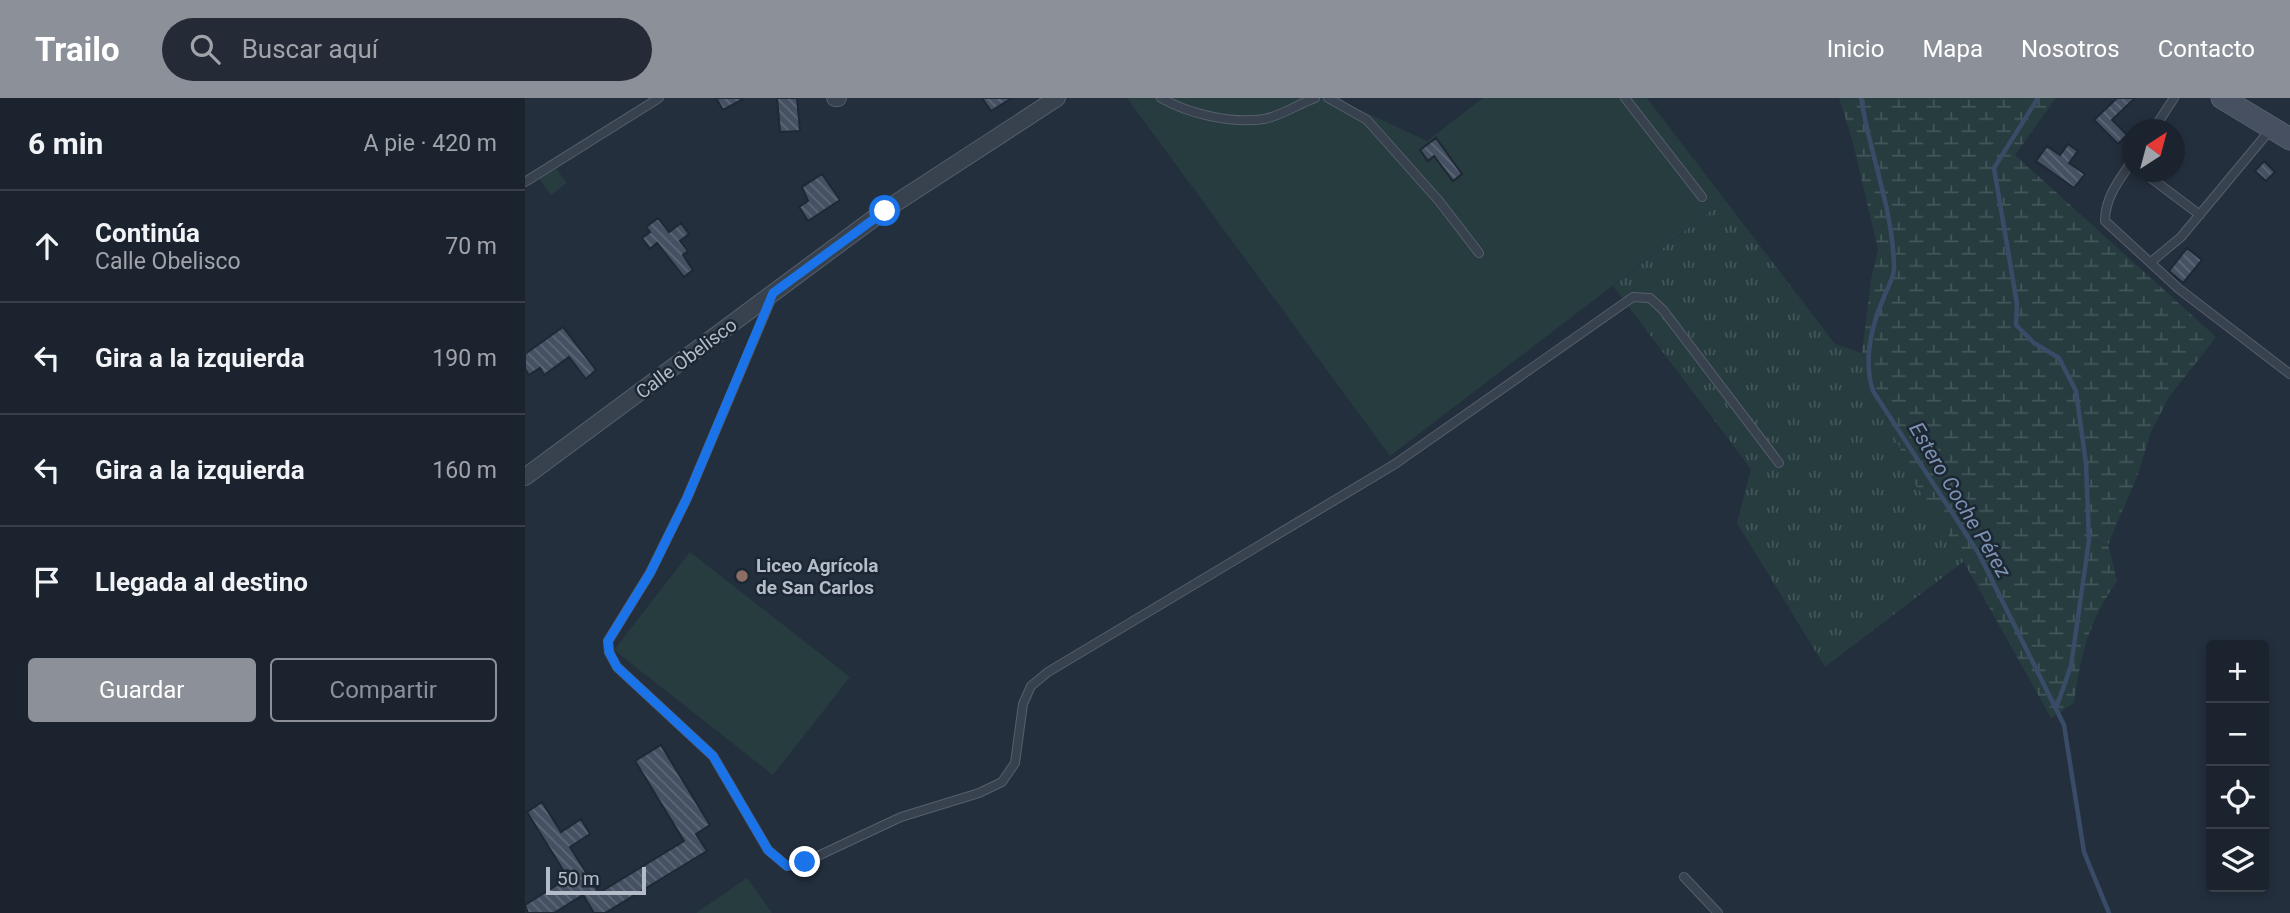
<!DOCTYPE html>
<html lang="es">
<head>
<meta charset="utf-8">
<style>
  body { margin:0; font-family:Roboto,sans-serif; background:#242b36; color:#f1f3f6 }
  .controls { position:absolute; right:21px; bottom:21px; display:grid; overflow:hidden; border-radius:7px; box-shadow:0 4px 10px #0003 }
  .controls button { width:63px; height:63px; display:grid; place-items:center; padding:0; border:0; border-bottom:2px solid #39404a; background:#1b232e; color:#f1f3f6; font:35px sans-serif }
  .compass { position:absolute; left:1597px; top:21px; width:63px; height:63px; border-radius:50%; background:#1b232e; box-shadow:0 4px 10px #0003; rotate:36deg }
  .scale { position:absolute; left:21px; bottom:18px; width:100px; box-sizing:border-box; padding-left:7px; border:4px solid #b4bcc9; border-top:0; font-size:19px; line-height:24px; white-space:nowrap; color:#b4bcc9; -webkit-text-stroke:5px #1d2633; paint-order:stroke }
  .stop { position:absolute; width:21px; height:21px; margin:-16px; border:5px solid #1a73e8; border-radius:50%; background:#fff }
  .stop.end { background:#1a73e8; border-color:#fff; box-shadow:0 2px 7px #0008 }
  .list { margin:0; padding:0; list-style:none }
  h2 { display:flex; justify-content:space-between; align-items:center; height:91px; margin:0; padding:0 28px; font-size:30px }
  h2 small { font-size:23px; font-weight:400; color:#a0a4aa }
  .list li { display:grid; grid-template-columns:46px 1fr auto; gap:21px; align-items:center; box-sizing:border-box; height:112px; padding:0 28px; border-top:2px solid #39404a }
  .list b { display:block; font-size:26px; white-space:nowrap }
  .list p { margin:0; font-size:23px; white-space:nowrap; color:#a0a4aa }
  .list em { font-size:23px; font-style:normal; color:#a0a4aa }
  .actions { display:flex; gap:14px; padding:21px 28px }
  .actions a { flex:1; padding:16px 0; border:2px solid #8c9099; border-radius:7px; text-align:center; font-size:24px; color:#8c9099 }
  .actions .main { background:#8c9099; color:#fff }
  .icon { flex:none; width:38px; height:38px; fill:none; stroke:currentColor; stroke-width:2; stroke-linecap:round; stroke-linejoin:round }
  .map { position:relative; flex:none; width:1765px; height:815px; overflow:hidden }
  header { display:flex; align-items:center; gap:42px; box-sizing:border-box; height:98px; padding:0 35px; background:#8c9099; color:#fff }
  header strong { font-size:33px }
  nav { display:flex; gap:38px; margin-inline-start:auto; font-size:24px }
  .search { width:490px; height:63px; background:#242b36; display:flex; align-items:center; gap:18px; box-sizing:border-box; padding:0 24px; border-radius:38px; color:#a0a4aa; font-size:26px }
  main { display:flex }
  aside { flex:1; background:#1b232e }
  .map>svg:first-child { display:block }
  .grass { fill:url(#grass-tufts) }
  .wetland { fill:url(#wetland-marsh) }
  .pitch { fill:#263c3f }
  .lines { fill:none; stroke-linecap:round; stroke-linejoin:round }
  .stream { stroke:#394c67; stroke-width:4.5 }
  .building { fill:url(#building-back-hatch); stroke:#1f2835; stroke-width:2 }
  .lane-casing { stroke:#565f6c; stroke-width:10 }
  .street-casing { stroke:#565f6c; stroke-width:18 }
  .secondary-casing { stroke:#565f6c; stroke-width:23 }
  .lane { stroke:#38414e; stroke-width:8 }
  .street { stroke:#38414e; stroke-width:16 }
  .secondary { stroke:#465061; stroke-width:21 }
  .route { stroke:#1a73e8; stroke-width:9 }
  .education-dot { fill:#8d6e63; stroke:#1d2633; stroke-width:2.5 }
  .labels { text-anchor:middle; stroke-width:5; stroke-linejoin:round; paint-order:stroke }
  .street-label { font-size:19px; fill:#b4bcc9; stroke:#1d2633 }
  .poi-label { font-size:19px; font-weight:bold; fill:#b4bcc9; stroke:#1d2633; text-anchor:start }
  .water-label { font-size:21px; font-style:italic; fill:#7c92b1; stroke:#1d2633 }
</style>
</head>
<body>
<header>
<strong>Trailo</strong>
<div class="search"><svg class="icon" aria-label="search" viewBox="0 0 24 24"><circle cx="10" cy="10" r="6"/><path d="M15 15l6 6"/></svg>Buscar aquí</div>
<nav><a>Inicio</a><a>Mapa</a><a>Nosotros</a><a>Contacto</a></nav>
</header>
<main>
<aside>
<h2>6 min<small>A pie · 420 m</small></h2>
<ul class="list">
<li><svg class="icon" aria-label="ahead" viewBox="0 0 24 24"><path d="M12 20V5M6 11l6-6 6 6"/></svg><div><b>Continúa</b><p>Calle Obelisco</p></div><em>70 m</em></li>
<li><svg class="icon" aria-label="left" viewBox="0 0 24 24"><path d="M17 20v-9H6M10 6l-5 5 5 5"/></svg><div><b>Gira a la izquierda</b></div><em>190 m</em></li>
<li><svg class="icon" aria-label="left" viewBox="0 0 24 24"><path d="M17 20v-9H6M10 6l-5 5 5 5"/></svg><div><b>Gira a la izquierda</b></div><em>160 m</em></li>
<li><svg class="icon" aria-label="arrive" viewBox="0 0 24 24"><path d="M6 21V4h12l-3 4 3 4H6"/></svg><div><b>Llegada al destino</b></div></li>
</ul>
<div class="actions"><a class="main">Guardar</a><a>Compartir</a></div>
</aside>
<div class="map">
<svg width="1765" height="815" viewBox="0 0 1765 815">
  <defs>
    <pattern id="grass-tufts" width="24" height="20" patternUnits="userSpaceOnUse" patternTransform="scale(1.75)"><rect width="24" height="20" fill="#263c3f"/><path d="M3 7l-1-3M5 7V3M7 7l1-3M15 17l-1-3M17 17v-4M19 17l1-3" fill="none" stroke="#435659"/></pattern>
    <pattern id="wetland-marsh" width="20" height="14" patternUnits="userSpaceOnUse" patternTransform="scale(1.75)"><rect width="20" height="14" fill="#263c3f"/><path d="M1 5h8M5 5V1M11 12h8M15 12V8" fill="none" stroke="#435659"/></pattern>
    <pattern id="building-back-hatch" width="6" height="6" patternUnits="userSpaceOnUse" patternTransform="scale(1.75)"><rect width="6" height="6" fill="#455162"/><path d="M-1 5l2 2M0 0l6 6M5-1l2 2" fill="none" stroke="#5d6877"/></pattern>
  </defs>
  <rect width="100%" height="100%" fill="#242f3e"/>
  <path class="grass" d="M1200,102L1310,246L1337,255L1356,304L1439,463L1300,569L1212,425L1226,371L1088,188Z"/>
  <path class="wetland" d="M1314,0H1531L1490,57L1691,239L1644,299L1626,334L1613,376L1583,447L1592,483C1563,525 1556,555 1549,605L1526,620L1422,434L1388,383L1337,255L1346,182L1353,151L1327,41Z"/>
  <path class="pitch" d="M602,0H810L902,43L958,0H1122L1200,102L865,358Z
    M30,69L42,85L26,97L14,80Z
    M165,454L325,579L248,677L89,552Z
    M222,780L247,815H171Z"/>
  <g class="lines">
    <path class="stream" d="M1336,0C1345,57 1368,111 1369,169C1370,178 1362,190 1359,199C1346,229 1338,262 1348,293L1454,456L1539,627L1559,754L1584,815
      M1513,0L1469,70L1492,206L1491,227L1509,245L1534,260L1551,293L1561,366L1564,442L1546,568L1531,610"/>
  </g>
  <path class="building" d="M191,0H220L198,12Z
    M252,0H272L275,33L255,34Z
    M457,0H487L466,13Z
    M1592,0H1610L1587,22L1602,37L1593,46L1569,22Z
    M911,40L937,76L928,83L909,58L903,63L895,52Z
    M1543,46L1553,53L1544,65L1560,76L1549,90L1511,63L1522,48L1535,57Z
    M1739,63L1750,74L1741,83L1730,73Z
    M297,76L315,102L283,123L274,109L283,103L277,89Z
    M133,120L144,134L156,125L164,136L155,143L163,153L158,157L168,172L159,179L132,145L125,151L117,140L125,134L121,129Z
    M1662,150L1677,162L1658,185L1644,173Z
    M38,229L71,272L61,281L44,259L19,277L15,270L4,277L0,271V256Z
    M136,647L185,727L171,736L182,753L80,815H69L58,797L29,815H3L0,807L43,780L2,714L17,704L36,734L56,721L65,736L45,749L74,795L159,743L110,663Z"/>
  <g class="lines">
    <g class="lane-casing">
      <path id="lane" d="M636,0C664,16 707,26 739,21C756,18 773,6 790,0
        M803,0L842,22L914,103L954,155
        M1100,0L1177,99
        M1628,32L1649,0
        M1608,62C1595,81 1580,99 1580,123L1654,191L1765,276
        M1618,74L1675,117
        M0,84L134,0
        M1626,164L1656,139L1745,32
        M246,201L162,400L125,475L83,543L84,554L92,569L188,658L243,752L262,768L280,764L376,719L454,695L477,684L490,665L498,606L506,588L523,574L870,366L1108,199L1125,200L1138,212L1254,365
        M1159,779L1193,815"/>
    </g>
    <g class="street-casing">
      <path id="street" d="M310,0H313
        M0,379L360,112L532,0"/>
    </g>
    <g class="secondary-casing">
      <path id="secondary" d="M1697,0L1765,41"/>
    </g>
    <use href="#lane" class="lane"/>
    <use href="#street" class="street"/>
    <use href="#secondary" class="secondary"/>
  </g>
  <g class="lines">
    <path class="route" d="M280,764L262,768L243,752L188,658L92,569L84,554L83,543L125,475L162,400L248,195L360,113"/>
  </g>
  <circle class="education-dot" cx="217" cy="478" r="7"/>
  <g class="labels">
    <g class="street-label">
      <text transform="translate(161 260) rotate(-37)" y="7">Calle Obelisco</text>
    </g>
    <g class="poi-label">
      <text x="231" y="474">Liceo Agrícola<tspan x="231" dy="22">de San Carlos</tspan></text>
    </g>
    <g class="water-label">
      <text transform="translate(1435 402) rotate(59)" y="7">Estero Coche Pérez</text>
    </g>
  </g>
</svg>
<div class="controls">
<button>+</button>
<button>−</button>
<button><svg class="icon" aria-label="locate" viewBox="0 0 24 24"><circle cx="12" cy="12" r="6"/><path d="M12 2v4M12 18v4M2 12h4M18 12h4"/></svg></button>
<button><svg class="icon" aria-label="layers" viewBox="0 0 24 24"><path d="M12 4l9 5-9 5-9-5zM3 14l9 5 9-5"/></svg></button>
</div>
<svg class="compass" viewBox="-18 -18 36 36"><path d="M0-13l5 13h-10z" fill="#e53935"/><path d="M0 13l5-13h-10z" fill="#a0a4aa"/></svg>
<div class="scale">50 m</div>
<div class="stop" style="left:360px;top:113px"></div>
<div class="stop end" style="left:280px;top:764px"></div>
</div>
</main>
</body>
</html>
